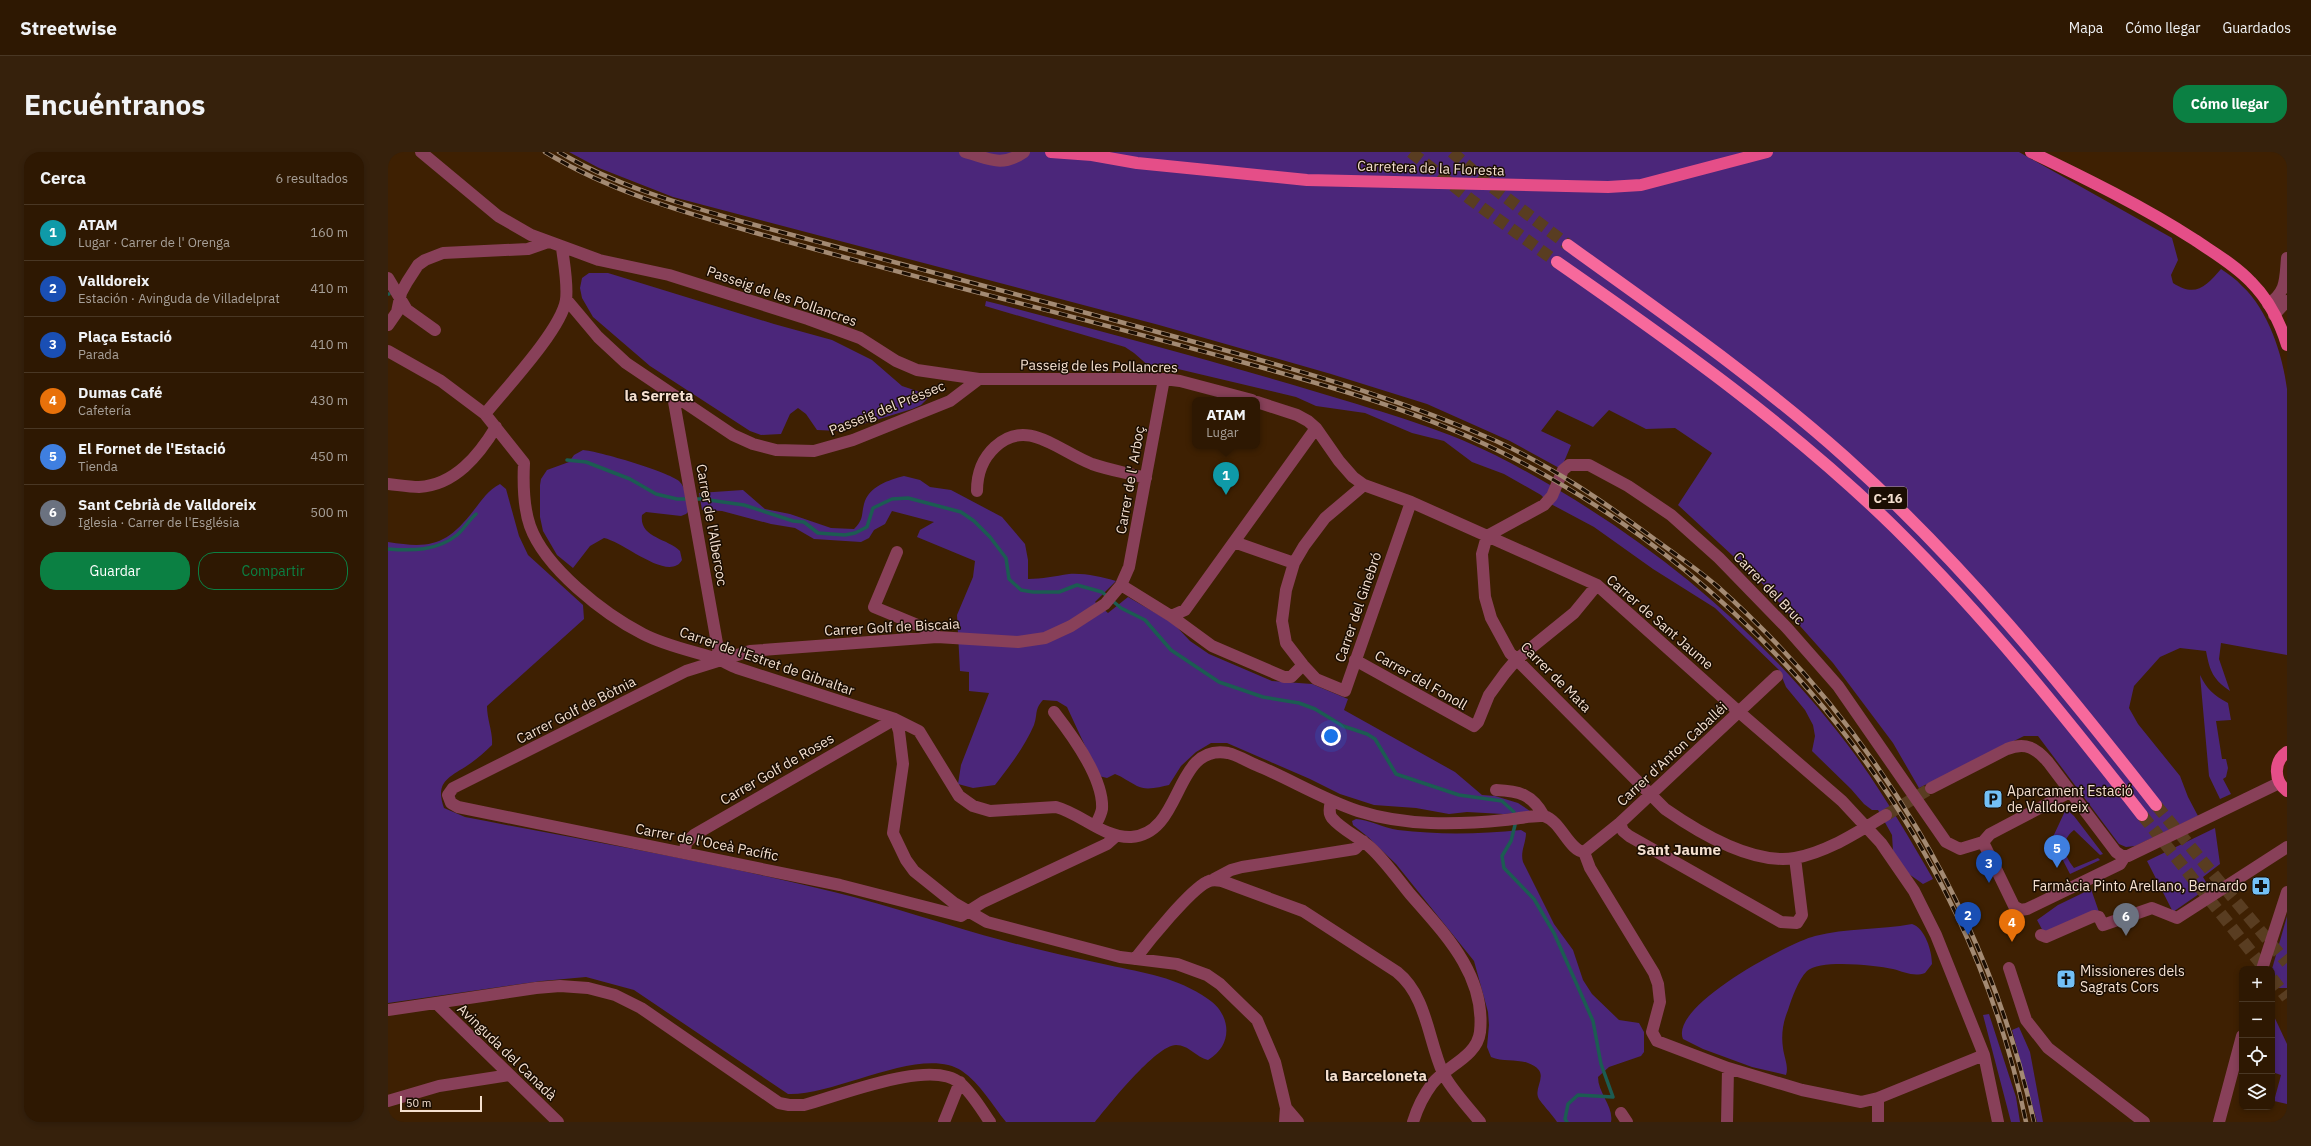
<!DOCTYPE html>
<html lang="es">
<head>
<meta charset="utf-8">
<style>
  body { margin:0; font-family:"IBM Plex Sans",sans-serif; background:#36210c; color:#f1f3f6 }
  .controls { position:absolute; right:12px; bottom:12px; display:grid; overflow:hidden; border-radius:8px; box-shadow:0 2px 6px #0003 }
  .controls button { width:36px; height:36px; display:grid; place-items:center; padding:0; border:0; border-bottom:1px solid #493724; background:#2e1802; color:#f1f3f6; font:20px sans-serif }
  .scale { position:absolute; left:12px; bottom:10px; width:82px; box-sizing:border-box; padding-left:4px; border:2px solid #f5e0d0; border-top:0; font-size:11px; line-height:14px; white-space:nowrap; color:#f5e0d0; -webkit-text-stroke:3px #1b0e03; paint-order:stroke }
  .you { position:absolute; left:943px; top:584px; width:14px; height:14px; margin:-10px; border:3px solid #fff; border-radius:50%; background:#1a73e8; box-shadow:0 0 0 6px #1a73e833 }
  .badge { display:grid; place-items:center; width:26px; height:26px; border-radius:50%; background:#0b8043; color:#fff; font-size:13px; font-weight:700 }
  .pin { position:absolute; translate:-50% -33px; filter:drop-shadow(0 1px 2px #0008) }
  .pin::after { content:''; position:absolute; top:21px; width:14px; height:12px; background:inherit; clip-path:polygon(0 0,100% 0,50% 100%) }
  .popup { position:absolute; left:804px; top:245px; width:68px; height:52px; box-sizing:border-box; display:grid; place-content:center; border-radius:8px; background:#2e1802; filter:drop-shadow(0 1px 3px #0005); font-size:13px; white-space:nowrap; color:#a7a099 }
  .popup b { font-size:15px; color:#f1f3f6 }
  .popup::after { content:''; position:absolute; left:50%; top:100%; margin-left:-8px; border:8px solid transparent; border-top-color:#2e1802 }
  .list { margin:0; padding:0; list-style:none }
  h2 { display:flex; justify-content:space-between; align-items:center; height:52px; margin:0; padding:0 16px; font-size:17px }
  h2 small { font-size:13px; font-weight:400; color:#a7a099 }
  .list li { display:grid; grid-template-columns:26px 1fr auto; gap:12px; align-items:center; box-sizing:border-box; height:56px; padding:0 16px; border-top:1px solid #493724 }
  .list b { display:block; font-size:15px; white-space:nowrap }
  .list p { margin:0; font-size:13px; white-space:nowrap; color:#a7a099 }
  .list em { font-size:13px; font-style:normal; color:#a7a099 }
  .actions { display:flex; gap:8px; padding:12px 16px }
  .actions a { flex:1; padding:9px 0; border:1px solid #0b8043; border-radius:16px; text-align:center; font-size:14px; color:#0b8043 }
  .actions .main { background:#0b8043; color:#fff }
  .icon { flex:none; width:22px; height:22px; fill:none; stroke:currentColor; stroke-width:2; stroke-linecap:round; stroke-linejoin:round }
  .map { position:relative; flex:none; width:1899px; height:970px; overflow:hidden; border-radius:16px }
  header { display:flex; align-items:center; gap:24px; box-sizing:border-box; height:56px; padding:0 20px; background:#2e1802; border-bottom:1px solid #493724 }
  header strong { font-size:19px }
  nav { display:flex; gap:22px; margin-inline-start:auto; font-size:14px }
  .intro { display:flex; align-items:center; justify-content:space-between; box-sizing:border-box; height:96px; padding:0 24px }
  h1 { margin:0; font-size:28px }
  .button { padding:10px 18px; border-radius:16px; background:#0b8043; color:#fff; font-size:14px; font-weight:700 }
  main { display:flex; gap:24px; padding:0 24px }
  aside { flex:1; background:#2e1802; border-radius:16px; box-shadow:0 2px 6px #0003 }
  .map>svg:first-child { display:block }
  .green { fill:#4b267a }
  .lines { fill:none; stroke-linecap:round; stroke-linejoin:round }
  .stream { stroke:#1c5c52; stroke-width:3.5 }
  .minor-tunnel { stroke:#593d21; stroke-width:12; stroke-dasharray:12 6; stroke-linecap:butt }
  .highway-tunnel { stroke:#593d21; stroke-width:12; stroke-dasharray:12 6; stroke-linecap:butt }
  .minor { stroke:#884059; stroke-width:12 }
  .major { stroke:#e54e88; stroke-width:12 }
  .highway { stroke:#f7699c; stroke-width:12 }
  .rail-casing { stroke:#a38a73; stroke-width:4.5 }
  .rail { stroke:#1b0e03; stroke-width:3; stroke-dasharray:9; stroke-linecap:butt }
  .labels { text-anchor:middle; stroke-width:3; stroke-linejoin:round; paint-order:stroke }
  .shield { fill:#1b0e03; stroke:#b4a192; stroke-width:1 }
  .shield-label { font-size:13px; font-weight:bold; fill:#f5e0d0 }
  .street-label { font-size:14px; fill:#f5e0d0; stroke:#1b0e03 }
  .poi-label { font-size:14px; fill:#f5e0d0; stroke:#1b0e03; text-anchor:start }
  .neighbourhood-label { font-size:15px; font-weight:bold; fill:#f5e0d0; stroke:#1b0e03 }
</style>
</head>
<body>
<header>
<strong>Streetwise</strong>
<nav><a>Mapa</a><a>Cómo llegar</a><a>Guardados</a></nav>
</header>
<div class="intro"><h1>Encuéntranos</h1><a class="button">Cómo llegar</a></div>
<main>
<aside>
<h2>Cerca<small>6 resultados</small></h2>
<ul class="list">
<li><span class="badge" style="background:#0f9aa8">1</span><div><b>ATAM</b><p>Lugar · Carrer de l' Orenga</p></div><em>160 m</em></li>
<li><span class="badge" style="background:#1a4fb4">2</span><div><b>Valldoreix</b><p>Estación · Avinguda de Villadelprat</p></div><em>410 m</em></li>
<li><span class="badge" style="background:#1a4fb4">3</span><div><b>Plaça Estació</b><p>Parada</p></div><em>410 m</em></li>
<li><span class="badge" style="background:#e8710a">4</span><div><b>Dumas Café</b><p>Cafetería</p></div><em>430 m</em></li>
<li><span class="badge" style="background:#3f7fe0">5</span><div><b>El Fornet de l'Estació</b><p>Tienda</p></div><em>450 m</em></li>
<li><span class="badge" style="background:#6b7280">6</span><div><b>Sant Cebrià de Valldoreix</b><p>Iglesia · Carrer de l'Església</p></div><em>500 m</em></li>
</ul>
<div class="actions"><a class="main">Guardar</a><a>Compartir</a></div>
</aside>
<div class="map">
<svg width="1899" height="970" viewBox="0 0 1899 970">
  <rect width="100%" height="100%" fill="#3e2002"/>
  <path class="green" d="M181,0H1631L1784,86L1790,108L1783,123L1785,131C1808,146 1818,134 1833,117C1840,122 1848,127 1854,134C1880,157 1895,204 1899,237V503L1833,491L1831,507L1842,539C1825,527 1822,520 1818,499L1792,496L1772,505L1746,534L1741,556L1750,572L1792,624L1800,645L1810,664L1747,694L1738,695L1731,692L1650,584H1636L1531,636L1505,591L1445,511L1372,429L1290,353L1324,301L1287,276L1258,277L1221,258L1205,275L1169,258L1153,279L1183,293L1173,317L1122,289L1039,252L943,222L771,173L285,45L211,16Z
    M201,121H220L386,172L444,188L484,208L514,234L532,240L540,246L533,253L524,257L452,279L429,278L418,262L410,256L402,262L393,282L373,283L362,279L262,214L205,165L194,146L192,136L194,126Z
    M598,149C707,177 814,206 922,238C984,257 1049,274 1107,303C1248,375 1374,476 1468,604C1496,643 1521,685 1545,727L1535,732L1518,720L1505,699L1504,683L1490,658H1484L1476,652L1463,637L1424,599L1427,584L1425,573L1417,558L1398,535L1391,518L1327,456L1265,417L1206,375L1161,351L1153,343L1116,322L1084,310L1056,289L1024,281L977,261L928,254L908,245L790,217L762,215L746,201L737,195L597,154Z
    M195,298C210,299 281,320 291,329C298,335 299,350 302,358L298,362L293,364L258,360L254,363C251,386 279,386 292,399L294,408C281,431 236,390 216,386L202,394L185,416L169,403L155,379L152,365V333L153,327L159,318L181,310L186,303Z
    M516,324L532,328L542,335L563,338L614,365L637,392L640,408V427C654,427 667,424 681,422C697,421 713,425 728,429L707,450L720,461L740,445L785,471L802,489L821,502L884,529L924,532L960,547L956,558L1067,620L1094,643L1107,644L1130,651L1145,661L1115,662L1079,660L1061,662L1028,656L986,653L952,642L922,627L839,591H823L808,600L793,614L781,633C772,635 758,639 749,634C741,630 735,625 727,622L719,626L711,624L679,555L669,549L655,548C646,558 650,562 646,573C637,594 621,615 607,633L585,636L570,632L573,613L601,541L581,539V520L572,519L569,463L585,425L587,409L529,385L532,378L546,370L504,359L497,372L486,378L481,386L473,390L426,387L407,376L383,372L334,359L314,358L311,341L355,338L377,357L402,362L443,376L466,377C476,367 473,364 476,352C481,334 501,328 516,324Z
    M112,332L118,337L131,384L140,403L195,453L196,467L99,554C99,568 105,580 104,593C97,600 90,606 83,611C63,625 46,628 56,656L77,665C200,689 324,710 446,740C504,754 560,774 617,789C651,798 686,806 720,813C756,821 789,825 820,847C843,862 846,893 820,908C808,905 801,893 788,893C768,893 720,954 707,970H618C604,953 592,931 574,919C534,892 448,944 400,942L246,838L198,825L154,829L0,851V390C43,397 59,393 86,358C94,348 100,338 112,332Z
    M1812,523C1819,537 1825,543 1840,551L1843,568L1828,569L1834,607H1838L1840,616L1838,625L1835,627L1843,642L1832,647L1821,624Z
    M1678,657L1686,664L1715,702L1712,703L1686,678C1671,690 1676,703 1686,716L1710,706L1712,708L1682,722L1664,687Z
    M968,667C979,667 996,676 1010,678C1052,683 1092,682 1133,678L1138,681C1138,691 1132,700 1135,710L1166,772L1185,798L1195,828L1204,842L1231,868L1251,871L1256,880V900L1253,904L1221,915L1210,925C1210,941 1226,955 1223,970H1169C1165,963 1151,949 1150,945C1146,933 1164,920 1140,911C1129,907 1115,910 1103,905L1099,895L1101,873L1100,860L1086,809L1008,712L980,685L965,673L964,669Z
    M1827,676L1832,712L1815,725L1821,735L1785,760L1759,709Z
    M1703,737L1711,760L1656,781L1649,768L1670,753Z
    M1899,764V836H1884V817Z
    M1524,772C1537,776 1544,799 1544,812L1537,821C1526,825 1516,820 1505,817C1487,813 1432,807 1419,819C1410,828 1404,846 1400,858C1395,870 1393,883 1395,896C1396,905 1401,915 1398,923L1364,915L1315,897L1295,887C1281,854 1400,791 1427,784C1458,776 1492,778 1524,772Z
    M1884,860L1899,892V952L1886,949L1893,923L1884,920Z
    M1601,862L1628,945L1632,970H1623L1595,863Z
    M1631,875L1642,900L1655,970H1649L1624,878Z"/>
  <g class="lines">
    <path class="stream" d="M0,142H1
      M179,308L198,310L242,327L268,342L289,347H314L356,353L405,369L416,370L430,381L457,383L467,381L479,375L485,356L504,347L520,346L573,360L586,369L602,385L618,406L621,427L633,438L645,440H671L689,433L714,440L733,456L757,468L783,498L831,530L875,545L911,551L927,557L955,574L979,582L987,587L1008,622L1071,643L1114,649L1126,660
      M0,397C24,399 49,399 69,383C76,377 81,368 88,362
      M1127,673L1123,689L1114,704L1116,716L1146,747L1166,781L1205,869L1213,912L1225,945L1190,943L1180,952L1177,967L1179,970"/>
    <path class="minor-tunnel" d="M1498,663L1543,636"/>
    <path class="highway-tunnel" d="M1023,0L1082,47L1169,110
      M1064,0L1099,31L1180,93
      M1768,653L1899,811
      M1754,663L1877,817
      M1884,826L1899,846"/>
    <path class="minor" d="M33,0L110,64L143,83L211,108L281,123L420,167L472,186L508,209L529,218L591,227H776L792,229L864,248
      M577,0C600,6 613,16 636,0
      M0,126L19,158L47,178
      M178,147L210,185L238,211L345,283L365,292L388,298L426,299L465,288L562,249L591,227
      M1880,152C1899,140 1897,127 1899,106
      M1886,163L1899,149
      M0,173L9,160L13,141L19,130L30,113L37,108L55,101L140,97L160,90
      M0,199L53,229L97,262L136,311C135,332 135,354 142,374C157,416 216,462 255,482C278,494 305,499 330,507C337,510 343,514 349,516L507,567L531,579L571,644L585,654L602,659L668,655C694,662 715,686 743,685C796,682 785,591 840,601C849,603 859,609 868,613C902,627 934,647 970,659C1017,674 1068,673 1117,668C1130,667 1143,663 1156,664C1173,669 1181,699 1196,700
      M285,244L332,508
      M869,250L909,263L920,269L928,276L951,309L965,325L976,333L1023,350L1209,433L1351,560L1454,649L1493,691L1526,739L1548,783L1596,903L1610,970
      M97,262C118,236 173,178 178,148C180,132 176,112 174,96
      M0,332C10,333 21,335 31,335C67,333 91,303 108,275
      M976,333L937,366L916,394L906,411L898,438L894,469L898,491L915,513L928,527L957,539L1023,350
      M589,339C589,321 594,307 607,295C639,265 670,299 704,312C721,318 740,321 758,326
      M1099,384L1156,353L1164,344L1175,318L1181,313H1201L1240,334L1283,363L1331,406L1399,476L1450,534L1558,690L1572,697L1595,690
      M1099,384L1094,402L1097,445L1103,466L1122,501L1277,657C1310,680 1365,713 1407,706C1440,700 1469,680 1498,663
      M846,390L906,411
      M509,400L486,455L544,479L549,485
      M733,433L783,464L824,494L896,525H903L915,513
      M783,464L797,458L928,276
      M967,508L1086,574L1090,570L1101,543L1117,521L1128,508L1186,461L1209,433
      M666,560C684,583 716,627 714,657C713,663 710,668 707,674
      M507,567L511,579L515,612L505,681L518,708L526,719L566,751L599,770L732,805L789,812L819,823L832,832L869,868L887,910L898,956L897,970
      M1543,636L1619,597C1638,590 1648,596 1660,610L1728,700L1734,704H1740L1891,631
      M1108,638C1131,639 1144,642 1156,664
      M1682,640L1602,682L1595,690L1626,754L1632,758L1639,757L1732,712L1737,704
      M943,649C942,654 940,661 944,666C954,678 971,685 983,696C997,709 1009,726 1022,742C1056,781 1098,823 1092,880C1089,905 1058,914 1044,932C1035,944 1029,957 1025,970
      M1232,671L1235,679L1241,684L1393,770L1409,771L1414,763L1407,706
      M728,684L719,692L595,750L573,764L452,733L70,655L63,651L60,643L65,636L75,631L298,519L362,499L549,485L630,490L657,486L683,474L717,452L733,433L741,415L776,227
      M1196,700L1202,716L1266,821L1270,832L1272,850L1264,880L1269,889L1340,916L1414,938L1473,950L1490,946L1596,903
      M1196,700L1232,671L1389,524
      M297,701L298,691L306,683L507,567
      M826,727L843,718L854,715L967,697L975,689
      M1653,783L1658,785L1706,764L1711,765L1715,773L1764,756L1789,766L1899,695
      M747,807C760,790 802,738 819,730C824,727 828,728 834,729L915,759L1009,820C1039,844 1040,888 1055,921C1062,936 1081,956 1092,970
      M1621,816L1638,868L1660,896L1756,970
      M1874,817L1899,740
      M48,851L170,970
      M0,858L148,836L172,834L200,836L227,843L253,856L391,951L401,953H416C451,944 543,906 572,931C584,941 593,957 602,970
      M0,949L51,934L122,923
      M898,956L910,970
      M1233,961L1239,970
      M556,970L572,930
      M1339,970L1340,916
      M1490,970V946
      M1831,970L1854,884"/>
    <path class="major" d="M663,0L704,3L749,11L919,28L1220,35L1253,33L1379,0
      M1643,0C1699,27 1754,54 1807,88C1826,101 1847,113 1863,130C1880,147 1892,170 1899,193
      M1899,600C1885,610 1886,629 1899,639"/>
    <path class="highway" d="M1180,93C1274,161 1370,227 1457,305C1574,410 1672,530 1768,653
      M1169,110C1287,192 1404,275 1507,376C1598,466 1676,563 1754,663"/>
    <g class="rail-casing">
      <path id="rail" d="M157,0C223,40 295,60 368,81C432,99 496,116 561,133C658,158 756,183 854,210C941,234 1031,259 1113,300C1374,428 1580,683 1638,970
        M171,0C228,34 293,52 356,70C426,89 496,108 566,126C657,150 749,174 840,199C931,224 1022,251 1108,289C1163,314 1213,348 1261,383C1284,400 1308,416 1329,434C1487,575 1600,763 1646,970"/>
    </g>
    <use href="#rail" class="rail"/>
  </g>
  <defs>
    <g id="parking-square" transform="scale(1)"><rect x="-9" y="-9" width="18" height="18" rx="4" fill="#73c0f6" stroke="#1b0e03"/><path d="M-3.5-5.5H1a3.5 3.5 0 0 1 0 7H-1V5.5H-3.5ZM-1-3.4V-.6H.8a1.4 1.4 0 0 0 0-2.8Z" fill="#111"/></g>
    <g id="pharmacy-square" transform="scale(1)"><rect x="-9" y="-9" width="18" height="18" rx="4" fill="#73c0f6" stroke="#1b0e03"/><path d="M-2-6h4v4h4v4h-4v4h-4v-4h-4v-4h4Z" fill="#111"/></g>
    <g id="church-square" transform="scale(1)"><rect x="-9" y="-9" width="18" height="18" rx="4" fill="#73c0f6" stroke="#1b0e03"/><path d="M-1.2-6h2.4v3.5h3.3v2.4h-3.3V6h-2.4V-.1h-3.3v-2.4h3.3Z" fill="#111"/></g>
  </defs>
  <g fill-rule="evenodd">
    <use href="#parking-square" x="1605" y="647"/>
    <use href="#pharmacy-square" x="1873" y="734"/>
    <use href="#church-square" x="1678" y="827"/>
  </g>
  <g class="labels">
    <rect class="shield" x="1481" y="335" width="38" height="22" rx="3"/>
    <g class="shield-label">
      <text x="1500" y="351">C-16</text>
    </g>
    <g class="street-label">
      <text transform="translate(1043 16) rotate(2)" y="5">Carretera de la Floresta</text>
      <text transform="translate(394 144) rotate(19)" y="5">Passeig de les Pollancres</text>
      <text transform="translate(711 214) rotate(1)" y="5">Passeig de les Pollancres</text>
      <text transform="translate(499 256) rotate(-22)" y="5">Passeig del Préssec</text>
      <text transform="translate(742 328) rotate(-80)" y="5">Carrer de l' Arboç</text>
      <text transform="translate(324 373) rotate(80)" y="5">Carrer de l'Albercoc</text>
      <text transform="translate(1381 436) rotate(46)" y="5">Carrer del Bruc</text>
      <text transform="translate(970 455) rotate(-71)" y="5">Carrer del Ginebró</text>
      <text transform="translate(1272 470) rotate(41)" y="5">Carrer de Sant Jaume</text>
      <text transform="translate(504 475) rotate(-3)" y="5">Carrer Golf de Biscaia</text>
      <text transform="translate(379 509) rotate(19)" y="5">Carrer de l'Estret de Gibraltar</text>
      <text transform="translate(1168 525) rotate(45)" y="5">Carrer de Mata</text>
      <text transform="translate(1033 528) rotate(30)" y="5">Carrer del Fonoll</text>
      <text transform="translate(188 558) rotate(-27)" y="5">Carrer Golf de Bòtnia</text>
      <text transform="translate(1284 602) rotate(-43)" y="5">Carrer d'Anton Caballéi</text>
      <text transform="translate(389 617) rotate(-30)" y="5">Carrer Golf de Roses</text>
      <text transform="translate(319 690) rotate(11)" y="5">Carrer de l'Oceà Pacífic</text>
      <text transform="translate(119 900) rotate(44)" y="5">Avinguda del Canadà</text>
    </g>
    <g class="poi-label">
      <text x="1619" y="644">Aparcament Estació<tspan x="1619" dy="16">de Valldoreix</tspan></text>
      <text x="1859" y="739" text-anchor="end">Farmàcia Pinto Arellano, Bernardo</text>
      <text x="1692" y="824">Missioneres dels<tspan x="1692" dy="16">Sagrats Cors</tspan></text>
    </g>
    <g class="neighbourhood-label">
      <text x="271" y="249">la Serreta</text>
      <text x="1291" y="703">Sant Jaume</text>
      <text x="988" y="929">la Barceloneta</text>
    </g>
  </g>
</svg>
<div class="controls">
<button>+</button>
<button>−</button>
<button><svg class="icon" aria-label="locate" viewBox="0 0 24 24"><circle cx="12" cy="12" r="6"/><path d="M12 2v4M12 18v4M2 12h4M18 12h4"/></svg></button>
<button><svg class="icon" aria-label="layers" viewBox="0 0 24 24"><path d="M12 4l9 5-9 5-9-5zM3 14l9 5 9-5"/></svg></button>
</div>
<div class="scale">50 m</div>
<div class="you"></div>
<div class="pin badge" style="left:838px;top:343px;background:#0f9aa8">1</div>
<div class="popup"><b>ATAM</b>Lugar</div>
<div class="pin badge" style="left:1580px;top:783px;background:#1a4fb4">2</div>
<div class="pin badge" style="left:1601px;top:731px;background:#1a4fb4">3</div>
<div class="pin badge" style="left:1624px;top:790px;background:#e8710a">4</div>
<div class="pin badge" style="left:1669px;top:716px;background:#3f7fe0">5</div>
<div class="pin badge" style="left:1738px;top:784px;background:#6b7280">6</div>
</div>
</main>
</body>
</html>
